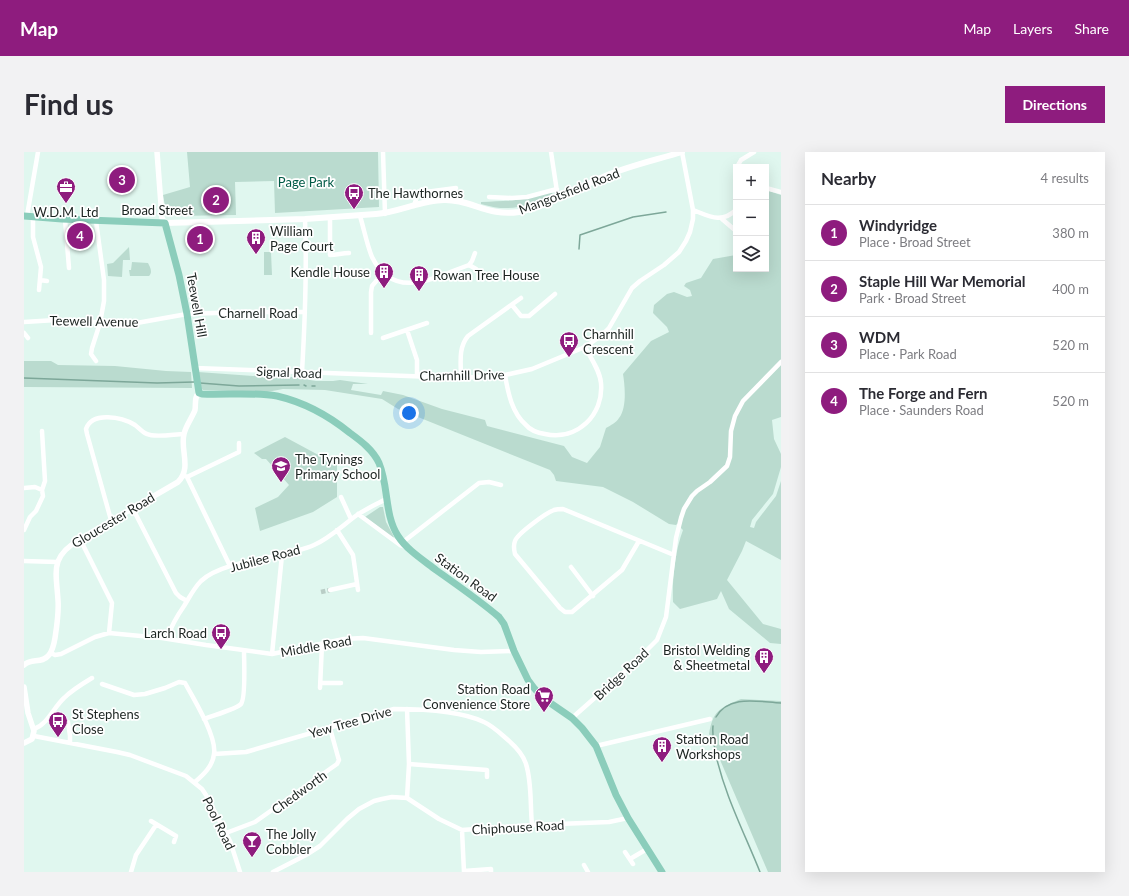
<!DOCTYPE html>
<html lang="en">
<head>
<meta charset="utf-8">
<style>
  body { margin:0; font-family:Lato,sans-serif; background:#f2f2f3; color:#2b2b33 }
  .controls { position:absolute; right:12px; top:12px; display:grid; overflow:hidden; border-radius:0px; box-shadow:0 4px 16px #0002 }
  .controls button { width:36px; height:36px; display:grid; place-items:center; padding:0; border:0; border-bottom:1px solid #e1e1e2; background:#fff; color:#2b2b33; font:20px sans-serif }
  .you { position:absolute; left:385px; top:261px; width:14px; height:14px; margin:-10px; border:3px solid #fff; border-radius:50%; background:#1a73e8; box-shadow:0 0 0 6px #1a73e833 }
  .badge { display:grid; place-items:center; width:26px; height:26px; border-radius:50%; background:#8e1c7e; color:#fff; font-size:13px; font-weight:700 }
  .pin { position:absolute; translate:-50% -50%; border:2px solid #fff; box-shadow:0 1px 4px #0006 }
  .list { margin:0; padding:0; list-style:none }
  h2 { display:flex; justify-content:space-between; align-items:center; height:52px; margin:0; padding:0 16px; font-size:17px }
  h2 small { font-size:13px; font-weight:400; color:#7c7c81 }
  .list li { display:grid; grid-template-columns:26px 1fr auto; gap:12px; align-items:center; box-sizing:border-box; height:56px; padding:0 16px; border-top:1px solid #e1e1e2 }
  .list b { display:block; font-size:15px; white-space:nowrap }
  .list p { margin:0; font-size:13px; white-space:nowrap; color:#7c7c81 }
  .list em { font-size:13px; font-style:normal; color:#7c7c81 }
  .icon { flex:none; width:22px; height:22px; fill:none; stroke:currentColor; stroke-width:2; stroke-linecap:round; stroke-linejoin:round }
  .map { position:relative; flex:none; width:757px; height:720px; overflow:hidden; border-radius:0px }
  header { display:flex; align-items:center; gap:24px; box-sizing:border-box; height:56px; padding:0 20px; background:#8e1c7e; color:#fff }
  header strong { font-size:19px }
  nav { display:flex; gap:22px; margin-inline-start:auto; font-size:14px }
  .intro { display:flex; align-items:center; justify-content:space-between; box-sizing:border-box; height:96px; padding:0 24px }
  h1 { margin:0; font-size:28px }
  .button { padding:10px 18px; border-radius:0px; background:#8e1c7e; color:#fff; font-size:14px; font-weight:700 }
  main { display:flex; gap:24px; padding:0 24px }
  aside { flex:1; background:#fff; border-radius:0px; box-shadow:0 4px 16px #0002 }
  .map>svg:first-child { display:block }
  .green { fill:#badbcf }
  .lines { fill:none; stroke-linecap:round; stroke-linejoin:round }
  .stream { stroke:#7da799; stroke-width:1.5 }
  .minor-tunnel { stroke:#b9cdc6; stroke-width:4.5; stroke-dasharray:4.5 2; stroke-linecap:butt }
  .minor { stroke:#fff; stroke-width:4.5 }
  .tertiary { stroke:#fff; stroke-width:5.5 }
  .secondary { stroke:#fff; stroke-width:6 }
  .primary { stroke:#8bcdbb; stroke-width:7 }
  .labels { text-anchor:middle; stroke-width:3.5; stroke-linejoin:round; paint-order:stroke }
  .park-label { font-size:13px; fill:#005a46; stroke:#fff }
  .street-label { font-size:13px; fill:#1c2421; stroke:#fff }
  .poi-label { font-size:13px; fill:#1c2421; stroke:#fff; text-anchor:start }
</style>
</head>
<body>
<header>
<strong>Map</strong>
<nav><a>Map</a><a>Layers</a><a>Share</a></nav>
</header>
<div class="intro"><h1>Find us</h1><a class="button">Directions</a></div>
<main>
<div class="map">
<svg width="757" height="720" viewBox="0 0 757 720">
  <rect width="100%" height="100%" fill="#e0f7ef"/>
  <path class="green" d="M163,0H354L355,55L251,61L250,29L211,30L212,63L151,64L149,60L141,54L139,43L166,35Z
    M742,38L757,43V265L748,268L750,287L757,302V315L749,342L728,368L726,375L730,376L732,370L752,344L757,329V408L722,389L718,399L703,428L739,472L757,477V492L746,491L705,457L697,439L693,447L656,457L649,450C648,427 651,399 659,378L653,372L652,373L645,372L609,350L579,335L532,329L530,323L526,318L374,257L358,247L301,238L259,237L243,240L179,238L176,236L174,220L229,224L249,222L292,229H309L316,228L344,232H329L327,238L357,243L359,239L379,243L418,257L461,268L463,274L540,294L548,305L563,311L576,295L582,276C587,273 592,271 595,266C603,256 601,234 599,222L627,189L645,180L643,175L629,161L630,153L643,142L650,140L663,145L668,144L666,138L660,134L662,131L677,126L689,107L712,103V117H742Z
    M526,40L528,41L530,43C502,54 487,61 457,52V50C483,49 501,49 526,40Z
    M105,95L106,108H99L98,125L84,124L83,112L89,111Z
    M240,100H247L248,123H240Z
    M108,110L124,111C126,115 129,120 125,124H106L105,118H107Z
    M0,209H27L34,213L91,214L142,219L167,220L168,236L0,235Z
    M261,285L313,313V345L289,360L236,379L231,356L254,345L265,333L242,307H238L230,301Z
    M356,355H359L362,370L370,385L369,386L341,365Z
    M717,547L757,549V720H744L685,582C689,558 696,556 717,547Z"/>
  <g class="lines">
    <path class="stream" d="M555,97L556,83L609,65L642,60
      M0,226L133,231L170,230
      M176,231L215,234L275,233
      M280,233L282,234
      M288,234H291
      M692,565C705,542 735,550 757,551
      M689,574C688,583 690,590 691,599C700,642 720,680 736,720"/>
    <path class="minor-tunnel" d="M297,440L306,438"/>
    <path class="minor" d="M359,0L361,62
      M527,0L534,46
      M713,15L717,8L730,0
      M742,36L757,40
      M465,45L488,46L503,45L533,37
      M390,54L394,41L432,36
      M669,58C685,64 697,72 712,58
      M3,64L14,0
      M336,64C340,77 343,93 348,105C370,150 411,125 445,113L448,109L451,101
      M9,65V85L17,115L15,138
      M306,66V103C313,103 318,101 325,101
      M41,67L45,116
      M698,67L712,79
      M445,113L452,117
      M16,128L23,129
      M488,153L497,164H505L531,142
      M0,170L32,168L107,172L163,162L219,160H281
      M383,178L393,208V224
      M0,181L4,186
      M347,181V140L348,134L359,121
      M359,186L403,171
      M72,209L67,202L68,196L76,171L80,149V128L72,69
      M171,216L437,226L481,223L508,217L561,195L577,184L585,176L608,136L616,129L640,113L655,100L662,89L666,80L669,67V58L658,0
      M278,220C281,169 283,118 281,67
      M481,223C484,241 488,261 502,273C506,278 515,281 521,282C553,289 580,263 577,231C576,219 567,206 561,195
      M437,226C437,211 434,196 444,184L497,146
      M159,323L163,325L206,414
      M163,325L215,300V291
      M0,336L11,335L18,338
      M317,345L327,367
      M108,355L152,441L156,445L163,449
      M334,362L376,393L382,395
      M87,368L63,282L62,277C68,259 98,265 111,273C115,276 119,281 123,282C131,286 151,282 160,282
      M0,378L6,365L12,359L19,344L18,338L21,329L18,279
      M313,378L329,403L334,438
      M56,387L88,451L85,481
      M615,389L598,418L548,460H541L536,456L491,402C490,398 489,394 491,389C493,382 522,361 530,358C533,357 536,357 539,357L650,403
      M379,390L455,331L465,330L477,333
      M0,409L33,410
      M547,415L569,444
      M306,438L333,432
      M143,486C147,475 153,464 160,454C165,446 170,436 177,429C201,407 259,407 290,393C306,386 319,373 333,363C342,357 353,352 362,347
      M27,501L31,503L37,502L71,485L85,481L138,486L182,493L248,502L320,487L339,486L430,498L457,500L490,499
      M248,502L258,403
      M297,531H317
      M78,532L110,543L121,542L141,536L155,530L161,531C170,547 193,585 190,602C189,614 179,623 171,630
      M296,536L298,492
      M383,557L385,612L383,646
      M548,566L608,513L633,488L642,465L652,386L657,366L660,357L668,344L673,339L686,330L703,314L706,305L707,279L711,264L719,249L757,210
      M180,567C187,564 213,557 217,552C222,546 220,508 220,499
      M44,570L46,584V591
      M10,577C23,573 30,555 40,546C48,538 58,532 68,526
      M10,584L93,600L106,603L162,624L178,637L182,643L206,689L216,720
      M572,594L686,567
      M190,602L222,600L370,557C396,557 437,559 460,570C469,574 477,582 484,588C492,595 499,602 502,612C508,631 506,653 508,673
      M385,612L463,618V625
      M127,669L152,684L150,690
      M438,678L440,720
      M202,681L231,670L313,612L315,608L314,605L306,576
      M601,700L609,712
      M606,707L623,697
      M560,713L564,720
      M440,719L467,717V720
      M107,720L112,703L132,673
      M249,720L282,703L296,694L323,667L335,657L350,649L358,647L368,645L383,646L415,667L438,678L508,673L585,670L604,666"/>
    <path class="tertiary" d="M133,0L138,66L141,71
      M0,513C7,506 18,512 25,503C29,498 30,492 31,486C33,473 35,461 34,448C32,418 26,405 56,387L154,330C168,316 156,298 160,282C162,273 168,266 171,258C172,252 170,245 175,241
      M0,535L4,561L10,579L8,587L0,591"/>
    <path class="secondary" d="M141,71L281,67L352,62C375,60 398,48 420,48C447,47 464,65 495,60C524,54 551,37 579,25C604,14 632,8 658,0"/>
    <path class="primary" d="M0,64L38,67L141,71L155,123L163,162L175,241L178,242C202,243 229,240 253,244C279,250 305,264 326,281C337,289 349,298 355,311C365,335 360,362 374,384C383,398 399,408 412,418C433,433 455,448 475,465L480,472L490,499L504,528L510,536L519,546L548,566L558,576L572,594L592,643L604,666L638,720"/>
  </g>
  <defs>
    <g id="office-pin" transform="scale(1)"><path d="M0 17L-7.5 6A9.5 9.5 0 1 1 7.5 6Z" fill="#8e1c7e" stroke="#fff"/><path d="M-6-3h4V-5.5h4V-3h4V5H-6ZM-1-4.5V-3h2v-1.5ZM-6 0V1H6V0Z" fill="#fff"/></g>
    <g id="bus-pin" transform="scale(1)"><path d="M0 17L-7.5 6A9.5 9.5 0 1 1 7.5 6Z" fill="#8e1c7e" stroke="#fff"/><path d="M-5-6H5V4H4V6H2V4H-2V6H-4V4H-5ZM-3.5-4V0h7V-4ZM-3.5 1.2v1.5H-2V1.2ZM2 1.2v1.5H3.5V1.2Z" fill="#fff"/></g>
    <g id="building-pin" transform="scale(1)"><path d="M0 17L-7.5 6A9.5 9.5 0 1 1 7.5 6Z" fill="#8e1c7e" stroke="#fff"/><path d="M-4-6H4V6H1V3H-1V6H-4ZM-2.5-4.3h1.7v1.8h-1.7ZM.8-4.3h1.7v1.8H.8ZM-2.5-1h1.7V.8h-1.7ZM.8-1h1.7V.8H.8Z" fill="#fff"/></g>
    <g id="school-pin" transform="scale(1)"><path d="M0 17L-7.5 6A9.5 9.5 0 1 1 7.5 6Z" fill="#8e1c7e" stroke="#fff"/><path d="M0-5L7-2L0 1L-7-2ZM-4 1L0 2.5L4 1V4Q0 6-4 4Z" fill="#fff"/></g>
    <g id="supermarket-pin" transform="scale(1)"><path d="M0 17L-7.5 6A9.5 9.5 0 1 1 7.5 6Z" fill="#8e1c7e" stroke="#fff"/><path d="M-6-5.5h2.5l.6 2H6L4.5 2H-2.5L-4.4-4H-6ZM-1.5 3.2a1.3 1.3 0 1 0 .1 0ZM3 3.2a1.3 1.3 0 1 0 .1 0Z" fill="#fff"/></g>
    <g id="bar-pin" transform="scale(1)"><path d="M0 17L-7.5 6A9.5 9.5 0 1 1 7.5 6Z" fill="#8e1c7e" stroke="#fff"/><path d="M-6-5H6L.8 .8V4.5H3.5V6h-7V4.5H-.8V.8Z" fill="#fff"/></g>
  </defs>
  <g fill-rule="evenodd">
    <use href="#office-pin" x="42" y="35"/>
    <use href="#bus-pin" x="330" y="41"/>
    <use href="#building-pin" x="232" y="86"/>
    <use href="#building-pin" x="360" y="120"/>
    <use href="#building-pin" x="395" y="123"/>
    <use href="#bus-pin" x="545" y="189"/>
    <use href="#school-pin" x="257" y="314"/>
    <use href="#bus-pin" x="197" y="481"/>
    <use href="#building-pin" x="740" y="505"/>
    <use href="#supermarket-pin" x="520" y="544"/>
    <use href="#bus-pin" x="34" y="569"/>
    <use href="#building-pin" x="638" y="594"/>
    <use href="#bar-pin" x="228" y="689"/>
  </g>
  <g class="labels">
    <g class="park-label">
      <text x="282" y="35">Page Park</text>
    </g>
    <g class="street-label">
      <text transform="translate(545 39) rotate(-21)" y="5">Mangotsfield Road</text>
      <text x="133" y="63">Broad Street</text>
      <text transform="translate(173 153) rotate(80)" y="5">Teewell Hill</text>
      <text x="234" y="166">Charnell Road</text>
      <text transform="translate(70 169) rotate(1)" y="5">Teewell Avenue</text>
      <text transform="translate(265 220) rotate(2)" y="5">Signal Road</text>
      <text transform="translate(438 223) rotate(-1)" y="5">Charnhill Drive</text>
      <text transform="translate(89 368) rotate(-31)" y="5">Gloucester Road</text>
      <text transform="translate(241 406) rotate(-15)" y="5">Jubilee Road</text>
      <text transform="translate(442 425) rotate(36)" y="5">Station Road</text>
      <text transform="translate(292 494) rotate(-10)" y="5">Middle Road</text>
      <text transform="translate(597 522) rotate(-43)" y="5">Bridge Road</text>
      <text transform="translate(326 570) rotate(-16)" y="5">Yew Tree Drive</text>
      <text transform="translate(275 640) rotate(-36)" y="5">Chedworth</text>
      <text transform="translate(195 671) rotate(64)" y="5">Pool Road</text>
      <text transform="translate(494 675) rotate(-3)" y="5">Chiphouse Road</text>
    </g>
    <g class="poi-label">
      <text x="344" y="46">The Hawthornes</text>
      <text x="42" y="65" text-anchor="middle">W.D.M. Ltd</text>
      <text x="246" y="84">William<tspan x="246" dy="15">Page Court</tspan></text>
      <text x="346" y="125" text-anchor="end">Kendle House</text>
      <text x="409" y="128">Rowan Tree House</text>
      <text x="559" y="187">Charnhill<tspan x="559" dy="15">Crescent</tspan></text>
      <text x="271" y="312">The Tynings<tspan x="271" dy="15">Primary School</tspan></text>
      <text x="183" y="486" text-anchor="end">Larch Road</text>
      <text x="726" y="503" text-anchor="end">Bristol Welding<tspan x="726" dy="15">&amp; Sheetmetal</tspan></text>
      <text x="506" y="542" text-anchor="end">Station Road<tspan x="506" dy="15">Convenience Store</tspan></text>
      <text x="48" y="567">St Stephens<tspan x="48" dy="15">Close</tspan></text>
      <text x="652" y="592">Station Road<tspan x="652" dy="15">Workshops</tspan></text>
      <text x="242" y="687">The Jolly<tspan x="242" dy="15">Cobbler</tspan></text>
    </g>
  </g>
</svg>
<div class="controls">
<button>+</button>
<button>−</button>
<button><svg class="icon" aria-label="layers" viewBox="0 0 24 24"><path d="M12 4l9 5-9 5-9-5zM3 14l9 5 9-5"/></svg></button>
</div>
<div class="you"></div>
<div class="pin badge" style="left:176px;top:87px">1</div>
<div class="pin badge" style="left:192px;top:48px">2</div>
<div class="pin badge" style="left:98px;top:28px">3</div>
<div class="pin badge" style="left:56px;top:84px">4</div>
</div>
<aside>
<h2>Nearby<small>4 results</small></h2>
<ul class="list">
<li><span class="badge">1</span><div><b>Windyridge</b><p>Place · Broad Street</p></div><em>380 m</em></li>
<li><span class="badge">2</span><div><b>Staple Hill War Memorial</b><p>Park · Broad Street</p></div><em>400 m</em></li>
<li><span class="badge">3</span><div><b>WDM</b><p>Place · Park Road</p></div><em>520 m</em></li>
<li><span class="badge">4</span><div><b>The Forge and Fern</b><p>Place · Saunders Road</p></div><em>520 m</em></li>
</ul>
</aside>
</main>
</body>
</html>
